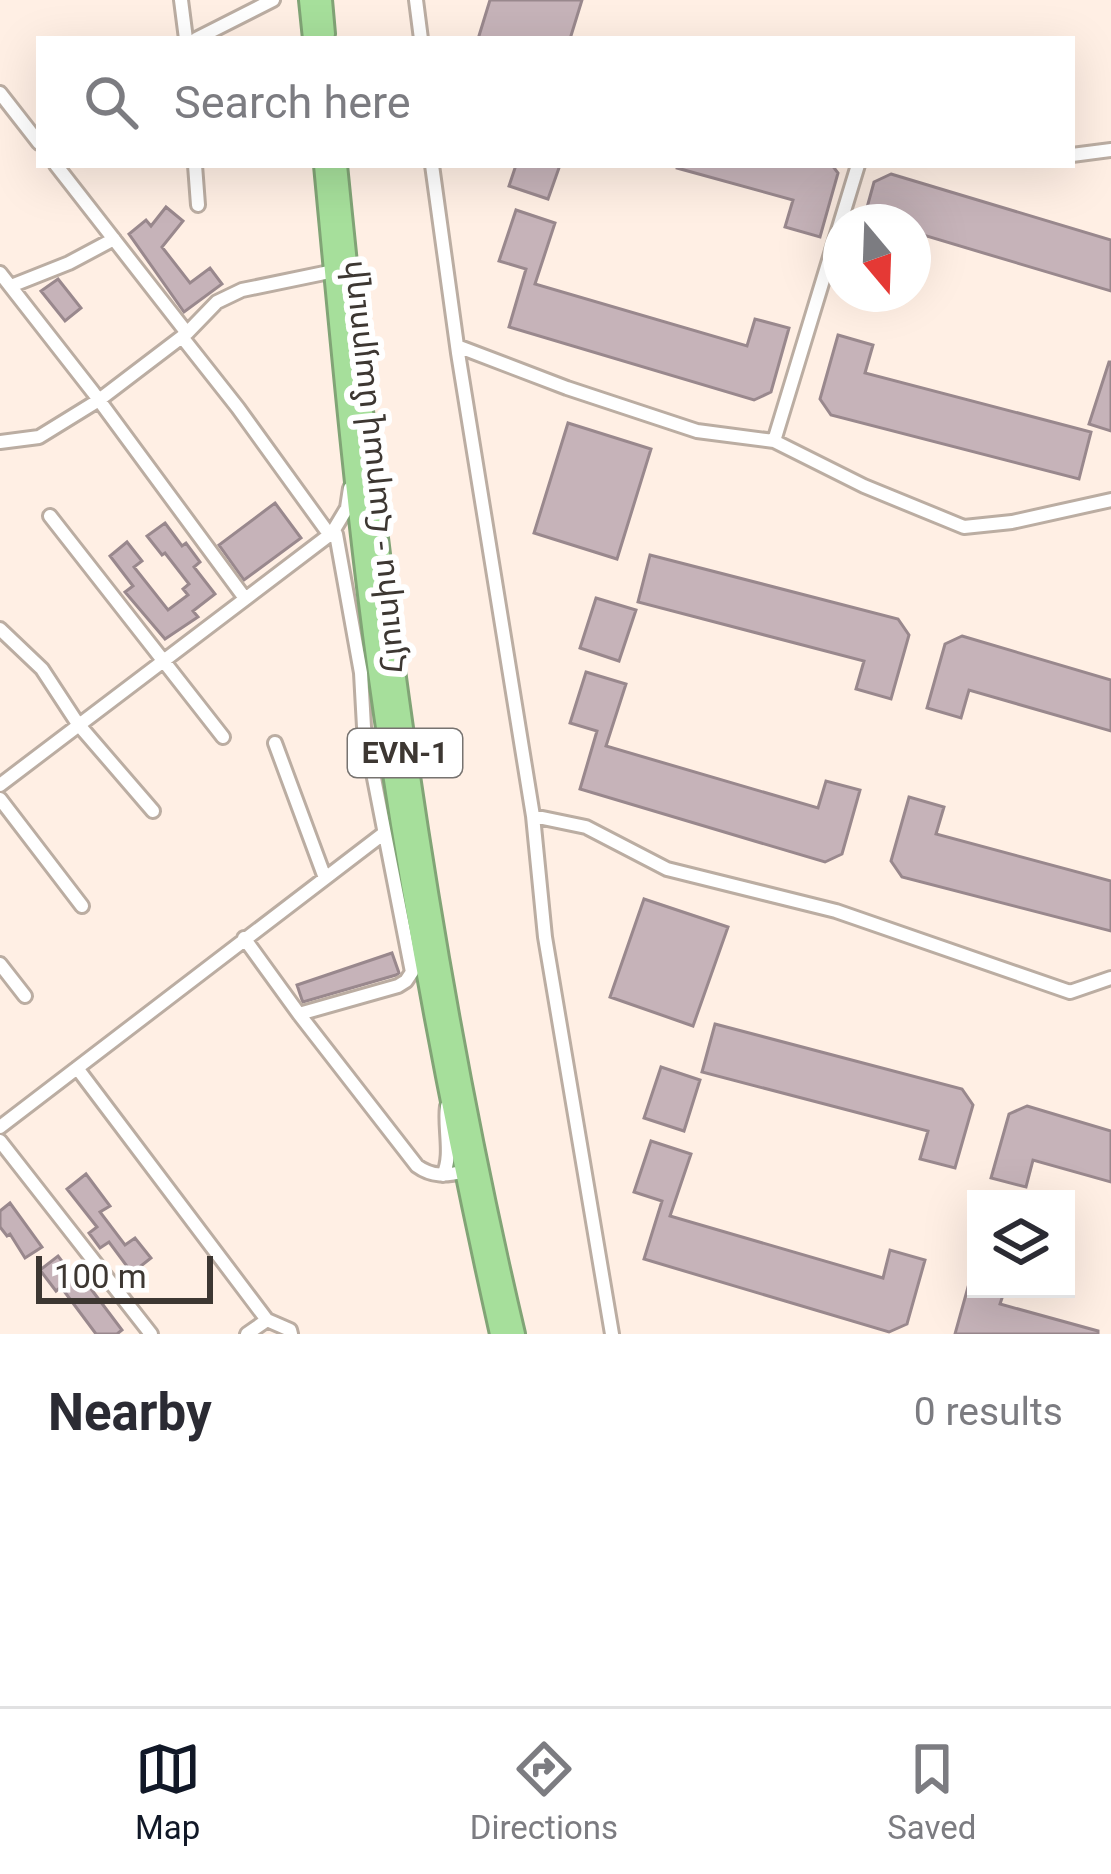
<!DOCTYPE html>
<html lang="en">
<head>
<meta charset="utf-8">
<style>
  body { margin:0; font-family:Roboto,"Noto Sans Armenian",sans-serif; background:#f2f2f3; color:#2b2b33 }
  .controls { position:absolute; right:36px; bottom:36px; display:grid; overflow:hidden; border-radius:0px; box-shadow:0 12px 48px #0002 }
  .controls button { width:108px; height:108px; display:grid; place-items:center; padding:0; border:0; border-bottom:3px solid #e1e1e2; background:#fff; color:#2b2b33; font:60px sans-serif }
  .compass { position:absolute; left:823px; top:204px; width:108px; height:108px; border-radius:50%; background:#fff; box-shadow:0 12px 48px #0002; rotate:161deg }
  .scale { position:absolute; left:36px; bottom:30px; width:177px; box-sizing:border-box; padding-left:12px; border:6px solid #3d3732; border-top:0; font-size:33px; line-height:42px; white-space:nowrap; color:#3d3732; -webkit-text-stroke:9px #fff; paint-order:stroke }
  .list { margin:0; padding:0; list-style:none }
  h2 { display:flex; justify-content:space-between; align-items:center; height:156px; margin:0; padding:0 48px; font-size:51px }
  h2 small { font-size:39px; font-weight:400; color:#7c7c81 }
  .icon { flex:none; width:66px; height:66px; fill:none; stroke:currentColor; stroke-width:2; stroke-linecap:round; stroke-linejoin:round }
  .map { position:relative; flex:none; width:1111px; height:1334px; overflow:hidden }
  .search { position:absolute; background:#fff; box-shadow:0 12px 48px #0002; left:36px; right:36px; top:36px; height:132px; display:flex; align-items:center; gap:30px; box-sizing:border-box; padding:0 42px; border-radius:0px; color:#7c7c81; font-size:45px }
  .sheet { height:372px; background:#fff }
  nav { display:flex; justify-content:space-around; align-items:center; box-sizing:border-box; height:168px; border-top:3px solid #e1e1e2; background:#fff; font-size:33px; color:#7c7c81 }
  nav a { display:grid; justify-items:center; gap:6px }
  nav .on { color:#111827 }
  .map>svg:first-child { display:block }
  .building { fill:#c6b3b9; stroke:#99888d; stroke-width:3 }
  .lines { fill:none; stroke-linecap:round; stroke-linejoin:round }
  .minor-casing { stroke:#bbada2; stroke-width:18 }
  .highway-casing { stroke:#81a476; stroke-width:24 }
  .minor { stroke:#fff; stroke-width:12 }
  .highway { stroke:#a6df9b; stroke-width:18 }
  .labels { text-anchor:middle; stroke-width:12; stroke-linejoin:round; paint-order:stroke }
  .shield { fill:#fff; stroke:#777370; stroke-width:3 }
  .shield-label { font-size:30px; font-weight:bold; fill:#3d3732 }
  .street-label { font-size:33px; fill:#3d3732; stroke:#fff }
</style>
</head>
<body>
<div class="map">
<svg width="1111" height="1334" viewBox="0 0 1111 1334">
  <rect width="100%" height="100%" fill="#ffefe4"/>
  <path class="building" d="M490,0H582L570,39H478Z
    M516,165H560L548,199L509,186Z
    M677,165H832L838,173L820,237L785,227L793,200L677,168Z
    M891,174L1111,240V291L913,232V222H863L874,182Z
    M166,207L183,221L162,247L190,283L210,268L222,284L184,312L129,234L146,220L151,226Z
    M516,210L555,223L535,284L747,346L755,319L789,328L771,392L754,400L509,327L526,269L499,261Z
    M58,279L81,308L65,321L41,291Z
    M838,335L873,345L865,373L1091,432L1079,479L831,415L820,399Z
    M1109,362H1111V431L1089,424Z
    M568,423L651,449L617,559L534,533Z
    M275,503L301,538L244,580L219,545Z
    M165,523L182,546L186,543L200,562L194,567L215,594L193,611L198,617L165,639L125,592L133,586L110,556L127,542L142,561L134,567L168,610L188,595L183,589L189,584L165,553L162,555L147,536Z
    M650,555L898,619L909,635L891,699L856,689L864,661L638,602Z
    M596,598L636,610L619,661L580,648Z
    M962,636L1111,680V731L969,690L961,718L927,708L945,644Z
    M586,672L626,684L606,746L818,808L826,781L860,790L842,854L825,862L580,789L597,731L570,723Z
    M909,797L944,807L936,834L1111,881V931L902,877L891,861Z
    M644,899L728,927L693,1026L610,997Z
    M392,953L399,973L396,975L303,1002L302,1000L297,985Z
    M715,1024L962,1089L973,1105L955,1168L920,1159L928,1131L702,1072Z
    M661,1067L700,1080L684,1131L644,1118Z
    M1027,1106L1111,1131V1182L1033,1160L1026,1187L991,1178L1009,1114Z
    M651,1141L691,1154L670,1216L883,1278L890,1250L925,1260L907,1324L889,1332L644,1259L662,1201L634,1192Z
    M86,1174L110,1206L100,1212L125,1245L135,1238L151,1258L132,1273L109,1242L100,1248L89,1233L97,1227L67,1189Z
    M10,1203L42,1247L25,1258L10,1234L7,1236L0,1227V1211Z
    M58,1256L80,1285L85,1281L122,1330L117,1334H96L61,1287L56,1291L40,1270Z
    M973,1269H976V1289H1005L1000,1304L1098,1331V1334H955Z"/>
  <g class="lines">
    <g class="minor-casing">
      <path id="minor" d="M181,0L186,39
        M416,0L421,39
        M196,39L273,0
        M0,93L39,143
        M1072,155L1111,150
        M195,165L198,205
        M432,165L458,353L533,816L545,937L612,1334
        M0,273L93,392L244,597
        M11,286L69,263L114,239
        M187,333L217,302L242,290L334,271
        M182,337L238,408L329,534
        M457,346L567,388L697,431L774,441L864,486L964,527L1012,522L1111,500
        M774,441L858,165
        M0,442L39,437L99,400L187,333L56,165
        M50,516L223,737
        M0,629L42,669L78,724L153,811
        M275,743L325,878
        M0,785L332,533L347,508L350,488
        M0,799L82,906
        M533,816L586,827L667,869L836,911L1070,992L1111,978
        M244,938L299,1014L417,1166C432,1177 447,1176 465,1171
        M0,964L25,996
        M299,1014L398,986L406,981L412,972L364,727L361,673L336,534
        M77,1068L267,1320L247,1334
        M0,1127L383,834
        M0,1141L151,1334
        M443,1175C453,1155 444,1128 447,1106
        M267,1320L290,1330L291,1334"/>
    </g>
    <g class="highway-casing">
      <path id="highway" d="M309,0L313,39
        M322,0L325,34
        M324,165C340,334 355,504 378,672C409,894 451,1115 500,1334
        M337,165C376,558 424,949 515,1334"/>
    </g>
    <use href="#minor" class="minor"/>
    <use href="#highway" class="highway"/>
  </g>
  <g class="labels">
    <rect class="shield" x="348" y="729" width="114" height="48" rx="9"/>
    <g class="shield-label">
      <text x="405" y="763">EVN-1</text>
    </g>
    <g class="street-label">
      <text transform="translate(371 467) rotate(-96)" y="12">Հյուսիս - Հարավ մայրուղի</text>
    </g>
  </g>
</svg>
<div class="controls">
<button><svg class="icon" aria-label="layers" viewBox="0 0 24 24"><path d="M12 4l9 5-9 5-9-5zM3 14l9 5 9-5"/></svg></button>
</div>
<svg class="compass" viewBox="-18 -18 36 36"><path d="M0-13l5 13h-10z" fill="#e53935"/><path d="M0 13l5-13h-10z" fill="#7c7c81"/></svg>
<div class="scale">100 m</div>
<div class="search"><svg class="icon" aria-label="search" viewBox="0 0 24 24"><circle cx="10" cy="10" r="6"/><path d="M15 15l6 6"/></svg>Search here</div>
</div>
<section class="sheet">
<h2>Nearby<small>0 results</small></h2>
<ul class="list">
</ul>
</section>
<nav>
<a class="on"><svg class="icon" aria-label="map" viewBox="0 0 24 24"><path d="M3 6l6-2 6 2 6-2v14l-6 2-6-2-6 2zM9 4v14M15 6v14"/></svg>Map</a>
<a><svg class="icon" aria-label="directions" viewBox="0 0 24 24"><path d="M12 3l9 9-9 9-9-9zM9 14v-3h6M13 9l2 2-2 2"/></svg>Directions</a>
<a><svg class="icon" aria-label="saved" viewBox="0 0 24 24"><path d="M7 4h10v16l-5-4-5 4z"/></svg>Saved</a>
</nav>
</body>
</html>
